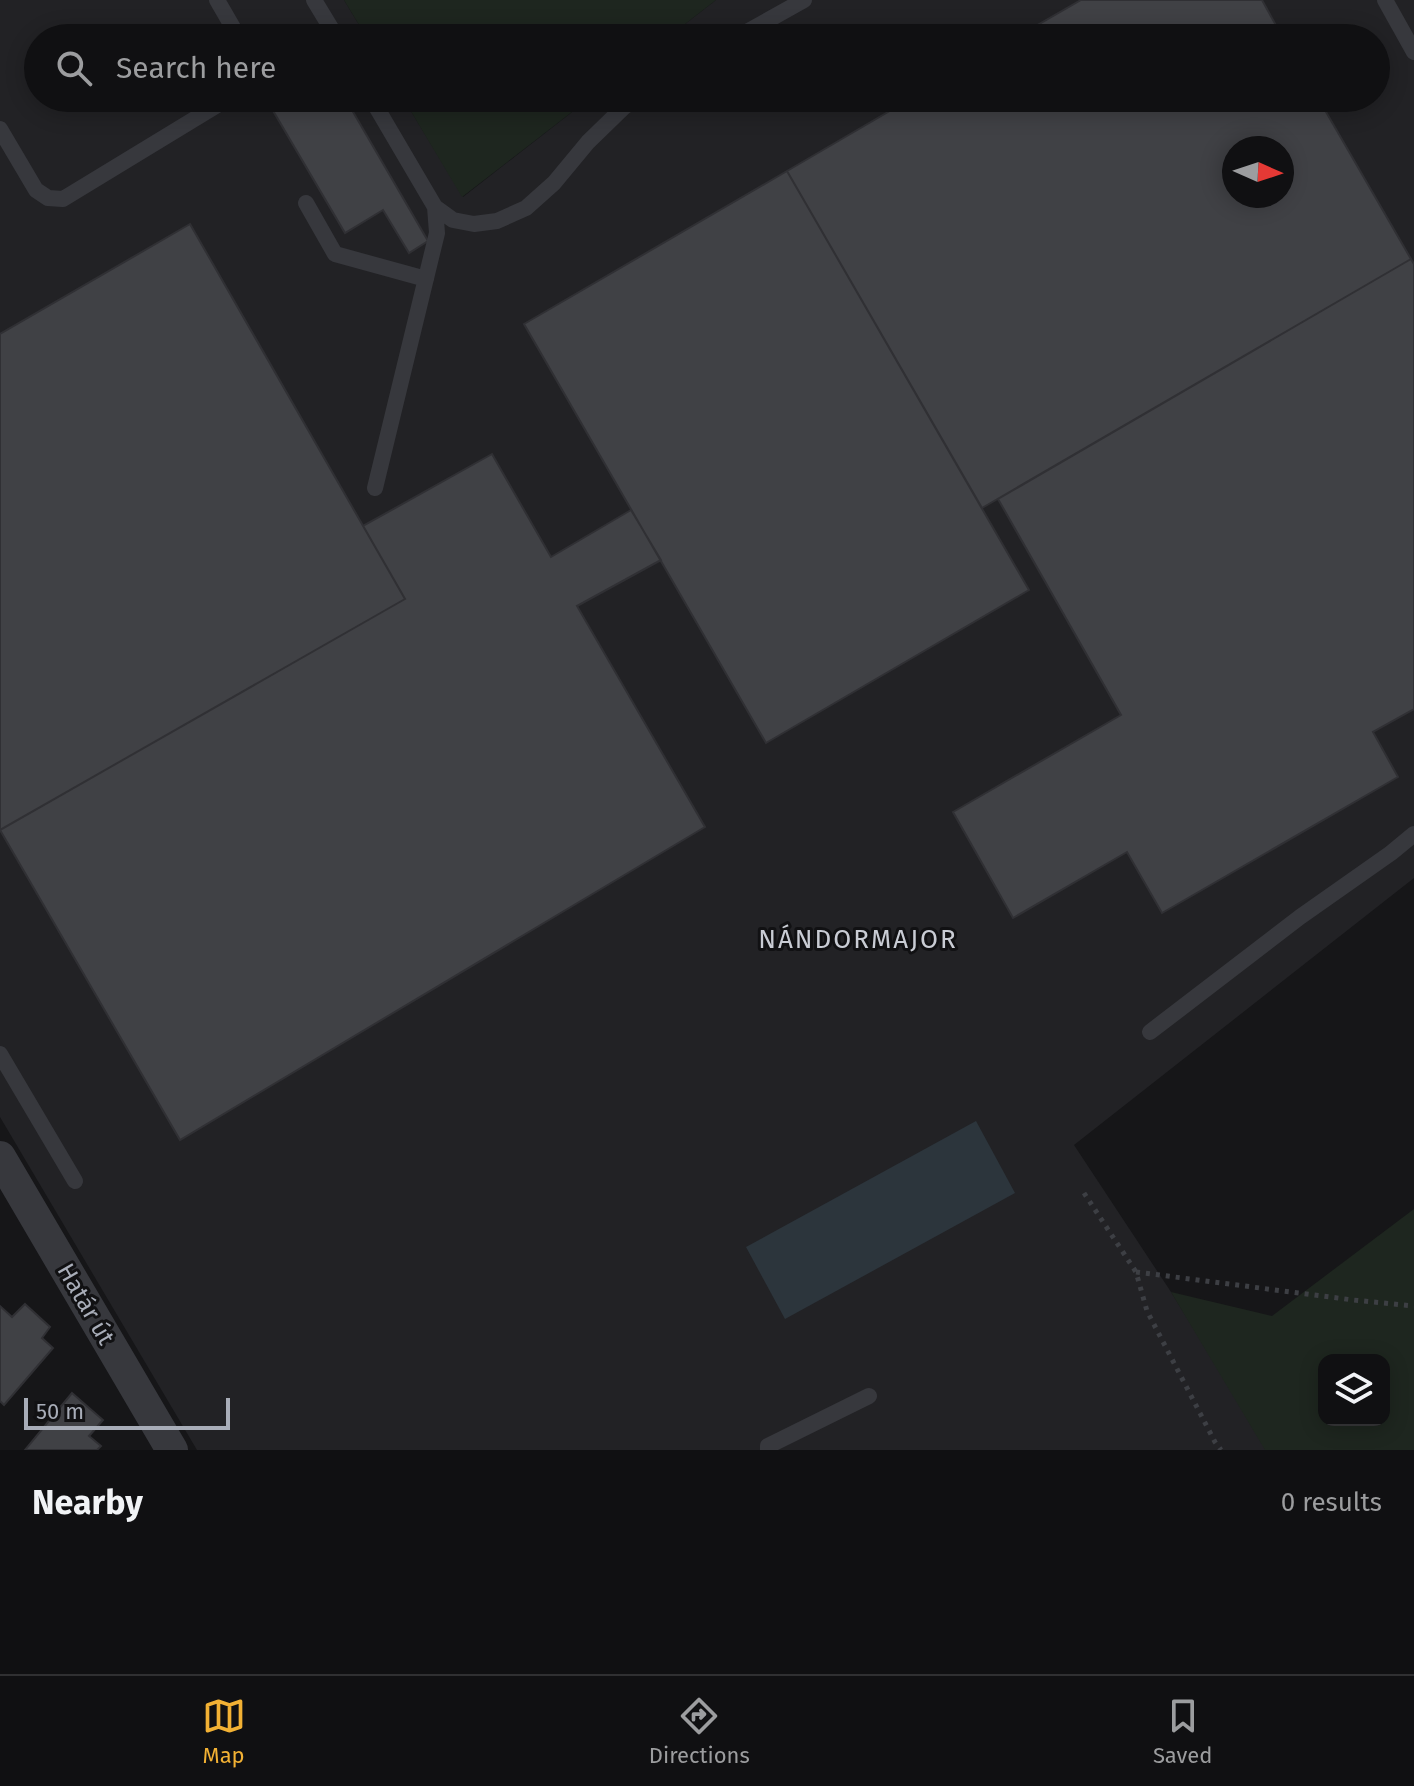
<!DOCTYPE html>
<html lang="en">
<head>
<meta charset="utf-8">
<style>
  body { margin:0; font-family:"Fira Sans",sans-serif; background:#19191b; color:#f1f3f6 }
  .controls { position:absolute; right:24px; bottom:24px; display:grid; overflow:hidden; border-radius:16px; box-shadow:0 4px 20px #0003 }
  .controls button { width:72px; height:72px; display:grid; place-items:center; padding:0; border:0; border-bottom:2px solid #303032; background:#101012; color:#f1f3f6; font:40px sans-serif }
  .compass { position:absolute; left:1222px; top:136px; width:72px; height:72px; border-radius:50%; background:#101012; box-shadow:0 4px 20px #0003; rotate:93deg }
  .scale { position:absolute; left:24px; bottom:20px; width:206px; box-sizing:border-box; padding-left:8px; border:4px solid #a8adb8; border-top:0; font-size:22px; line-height:28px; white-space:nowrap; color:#a8adb8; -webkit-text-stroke:6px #111113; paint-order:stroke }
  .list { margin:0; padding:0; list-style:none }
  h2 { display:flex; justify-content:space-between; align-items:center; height:104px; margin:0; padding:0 32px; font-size:34px }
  h2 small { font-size:26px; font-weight:400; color:#9c9d9f }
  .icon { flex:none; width:44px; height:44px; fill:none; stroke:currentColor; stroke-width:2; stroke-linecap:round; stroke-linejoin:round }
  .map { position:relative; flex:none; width:1414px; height:1450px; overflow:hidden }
  .search { position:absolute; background:#101012; box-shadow:0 4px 20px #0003; left:24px; right:24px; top:24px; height:88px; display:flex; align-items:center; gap:20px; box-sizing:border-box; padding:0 28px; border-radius:44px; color:#9c9d9f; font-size:30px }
  .sheet { height:224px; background:#101012 }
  nav { display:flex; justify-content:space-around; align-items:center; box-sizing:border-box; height:112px; border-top:2px solid #303032; background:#101012; font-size:22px; color:#9c9d9f }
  nav a { display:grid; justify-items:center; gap:4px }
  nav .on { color:#f2b134 }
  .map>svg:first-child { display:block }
  .built { fill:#222225; fill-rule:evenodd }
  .green { fill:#1e261f; fill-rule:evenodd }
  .water { fill:#2c353c }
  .building { fill:#404145; stroke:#303034; stroke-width:2; fill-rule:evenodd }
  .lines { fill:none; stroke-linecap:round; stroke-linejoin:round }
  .path { stroke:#3d3f44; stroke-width:5; stroke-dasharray:4 6; stroke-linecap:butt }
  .service { stroke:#37383d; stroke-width:16 }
  .minor { stroke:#37383d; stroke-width:32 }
  .labels { text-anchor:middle; stroke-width:6; stroke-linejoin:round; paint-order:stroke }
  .street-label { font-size:24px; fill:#a8adb8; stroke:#111113 }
  .neighbourhood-label { font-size:26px; letter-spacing:2px; fill:#c9ccd4; stroke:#111113 }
</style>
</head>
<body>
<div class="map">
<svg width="1414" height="1450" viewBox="0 0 1414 1450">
  <rect width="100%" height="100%" fill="#161618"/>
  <path class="built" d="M0,0H344L367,38H38V98H403L463,197L590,98H1376V38H667L716,0H1414V878L1074,1145L1171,1292L1268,1450H197L0,1117ZM1234,148H1282V196H1234Z"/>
  <path class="green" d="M344,0H716L667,38H367Z
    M403,98H590L462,197Z
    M1414,1209V1450H1265L1171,1292L1272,1316ZM1384,1360V1420H1324V1360Z"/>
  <path class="water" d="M976,1121L1015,1193L785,1319L746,1247Z"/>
  <path class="building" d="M1081,0H1262L1283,38H1015Z
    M291,98H345L428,241L409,253L383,210L345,233L272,109Z
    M912,98H1318L1411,259L982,508L787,171ZM1234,148H1282V196H1234Z
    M787,171L1029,590L766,743L524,324Z
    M190,224L405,599L0,830V334Z
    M1411,259L1414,264V709L1373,732L1398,777L1162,913L1127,852L1013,918L953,812L1121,715L998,499Z
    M492,454L551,557L631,510L661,560L577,606L705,827L180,1140L0,830L405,599L363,526Z
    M25,1304L50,1327L42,1338L53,1348L4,1405L0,1401V1306L12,1317Z
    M72,1393L103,1420L89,1436L101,1446L97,1450H25Z"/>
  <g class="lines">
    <path class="path" d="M1084,1193L1136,1272L1147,1311L1215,1442L1221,1450
      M1136,1272L1353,1300L1414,1306"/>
    <path class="service" d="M217,0L239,38
      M314,0L337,38
      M1385,0L1414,52
      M736,38L804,0
      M371,98L435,207L453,220L474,224L497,221L526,208L554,183L588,142L624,107L636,98
      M0,129L36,190L48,198L63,199L229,98
      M306,203L335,254L426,279
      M375,488L437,233L435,207
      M1150,1032L1300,917L1391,853L1414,834
      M0,1054L75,1181
      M768,1450V1446L869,1396"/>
    <path class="minor" d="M0,1157L172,1450"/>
  </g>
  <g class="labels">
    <g class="street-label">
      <text transform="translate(86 1304) rotate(60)" y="8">Határ út</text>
    </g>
    <g class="neighbourhood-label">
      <text x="858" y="948">NÁNDORMAJOR</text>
    </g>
  </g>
</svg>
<div class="controls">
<button><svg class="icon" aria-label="layers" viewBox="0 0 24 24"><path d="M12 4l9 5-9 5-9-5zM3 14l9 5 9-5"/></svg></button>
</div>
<svg class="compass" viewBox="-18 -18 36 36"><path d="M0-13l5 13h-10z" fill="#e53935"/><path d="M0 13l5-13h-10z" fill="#9c9d9f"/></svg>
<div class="scale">50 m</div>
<div class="search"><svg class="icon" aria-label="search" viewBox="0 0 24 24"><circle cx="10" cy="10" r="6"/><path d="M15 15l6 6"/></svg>Search here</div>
</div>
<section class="sheet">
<h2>Nearby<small>0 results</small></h2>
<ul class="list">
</ul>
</section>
<nav>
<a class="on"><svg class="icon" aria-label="map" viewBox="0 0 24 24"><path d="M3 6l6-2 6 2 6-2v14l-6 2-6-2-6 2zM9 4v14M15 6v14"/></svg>Map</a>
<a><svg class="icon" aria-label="directions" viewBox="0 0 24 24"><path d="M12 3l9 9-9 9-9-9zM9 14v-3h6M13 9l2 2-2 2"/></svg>Directions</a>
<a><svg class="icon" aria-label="saved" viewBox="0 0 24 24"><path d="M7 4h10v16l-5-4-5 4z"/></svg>Saved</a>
</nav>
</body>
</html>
